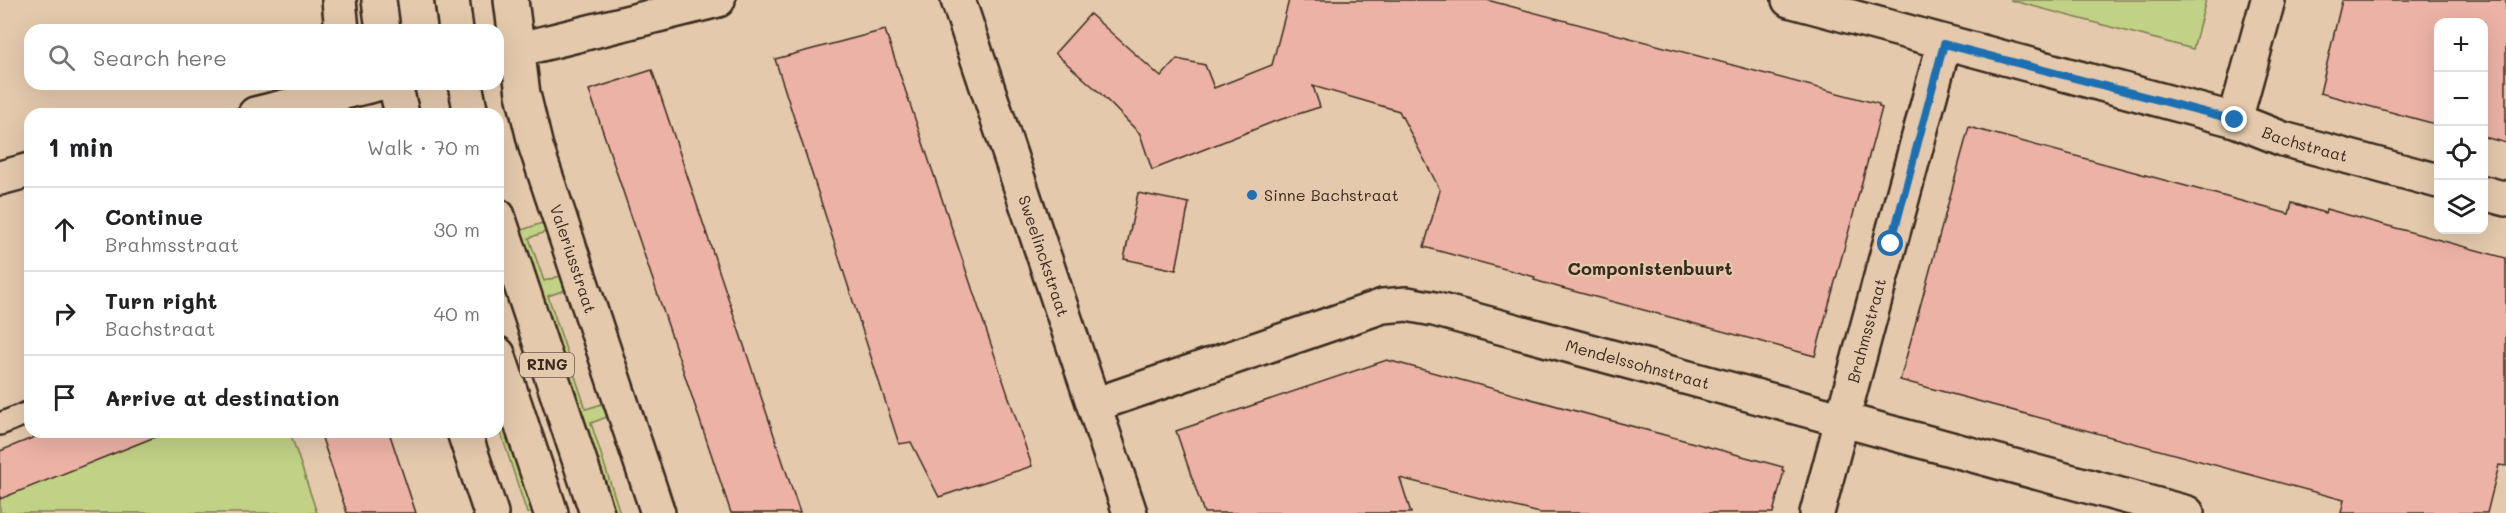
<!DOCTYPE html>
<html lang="en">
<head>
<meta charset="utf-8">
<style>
  body { margin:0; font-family:Mali,sans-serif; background:#f6f6f6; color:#202124 }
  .controls { position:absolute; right:18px; top:18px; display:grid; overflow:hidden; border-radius:12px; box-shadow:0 6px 24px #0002 }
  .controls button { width:54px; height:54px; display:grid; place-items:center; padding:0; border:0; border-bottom:2px solid #e0e0e0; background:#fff; color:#202124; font:30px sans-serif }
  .stop { position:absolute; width:18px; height:18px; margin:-14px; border:4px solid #1f6fb2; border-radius:50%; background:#fff }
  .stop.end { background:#1f6fb2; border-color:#fff; box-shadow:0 2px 6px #0008 }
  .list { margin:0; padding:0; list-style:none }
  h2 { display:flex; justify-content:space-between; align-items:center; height:78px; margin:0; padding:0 24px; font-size:26px }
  h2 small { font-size:20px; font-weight:400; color:#757577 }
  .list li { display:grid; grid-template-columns:39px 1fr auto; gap:18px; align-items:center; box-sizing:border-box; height:84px; padding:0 24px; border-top:2px solid #e0e0e0 }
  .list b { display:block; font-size:22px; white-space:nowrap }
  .list p { margin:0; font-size:20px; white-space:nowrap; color:#757577 }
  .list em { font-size:20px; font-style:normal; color:#757577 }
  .icon { flex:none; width:33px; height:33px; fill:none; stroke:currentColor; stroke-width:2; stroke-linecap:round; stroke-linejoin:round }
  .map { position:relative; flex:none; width:2506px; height:513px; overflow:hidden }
  .search { position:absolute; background:#fff; box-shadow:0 6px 24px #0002; left:24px; top:24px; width:480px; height:66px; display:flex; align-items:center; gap:15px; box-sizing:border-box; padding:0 21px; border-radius:18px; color:#757577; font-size:22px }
  .panel { position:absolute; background:#fff; box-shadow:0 6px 24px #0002; left:24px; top:108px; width:480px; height:330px; border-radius:18px }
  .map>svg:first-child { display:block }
  .green { fill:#c1d186; stroke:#7e7e52; stroke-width:1.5 }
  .building { fill:#ecb2a6; stroke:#3b2a1e; stroke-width:1.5 }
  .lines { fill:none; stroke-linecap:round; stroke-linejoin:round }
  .service-casing { stroke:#3b2a1e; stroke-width:26 }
  .minor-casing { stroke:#3b2a1e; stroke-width:38 }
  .primary-casing { stroke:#3b2a1e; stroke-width:38 }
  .service { stroke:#e4c9ac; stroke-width:21 }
  .minor { stroke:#e4c9ac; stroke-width:33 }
  .primary { stroke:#e4c9ac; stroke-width:33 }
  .route { stroke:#1f6fb2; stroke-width:8 }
  .poi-dot { fill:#1f6fb2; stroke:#e4c9ac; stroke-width:2 }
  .labels { text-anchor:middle; stroke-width:4.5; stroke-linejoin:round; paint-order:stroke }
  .shield { fill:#e4c9ac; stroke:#6e5a49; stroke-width:1.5 }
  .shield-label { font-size:15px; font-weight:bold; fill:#3b2a1e }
  .street-label { font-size:16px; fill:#3b2a1e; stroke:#e4c9ac }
  .poi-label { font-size:16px; fill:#3b2a1e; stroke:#e4c9ac; text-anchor:start }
  .neighbourhood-label { font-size:18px; font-weight:bold; fill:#3b2a1e; stroke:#e4c9ac }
</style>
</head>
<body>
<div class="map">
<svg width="2506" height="513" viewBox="0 0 2506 513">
  <rect width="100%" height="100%" fill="#e4c9ac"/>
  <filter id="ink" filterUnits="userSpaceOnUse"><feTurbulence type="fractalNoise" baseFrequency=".0167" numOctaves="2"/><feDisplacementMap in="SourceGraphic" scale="12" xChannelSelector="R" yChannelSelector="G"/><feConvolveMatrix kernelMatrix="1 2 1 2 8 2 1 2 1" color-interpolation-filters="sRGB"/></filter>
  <g filter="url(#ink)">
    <path class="green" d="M2010,0H2206L2193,49Z
      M548,221L551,230L529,238L544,281L560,276L565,290L548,296L586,409L602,404L607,417L591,423L620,513H613L519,231Z
      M498,403L534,513H527L498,424Z
      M167,432H290L317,513H0V498Z"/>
    <path class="building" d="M1289,0H1487L1879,104V107L1882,108L1815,356L1558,287L1534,280L1535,277L1424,247L1440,190L1399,111L1313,86L1320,107L1273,122L1152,170L1140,134L1099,92L1055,53L1090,14L1161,77L1177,59L1205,65L1214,88L1272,65Z
      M2342,0H2506V143L2484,137V22H2439V125L2320,93Z
      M885,30L1032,466L939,497L911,442L899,444L775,59Z
      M652,70L692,190L800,513H731L589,90Z
      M1969,127L2289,214L2292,203L2325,213L2326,209L2506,258V466L2499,465L2487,513H2341L2344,500L1900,380Z
      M1138,193L1189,203L1176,270L1124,259Z
      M1387,360L1783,467L1782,470L1784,471L1773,513H1540L1400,478L1411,513H1204L1176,431Z
      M47,432H160V435L0,499V451Z
      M320,432H389L416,513H347Z"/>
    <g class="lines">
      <g class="service-casing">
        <path id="service" d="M0,424L30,412"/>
      </g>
      <g class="minor-casing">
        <g id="minor">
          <path d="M339,0L342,30"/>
          <path id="s1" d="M511,0L523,94L536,147L658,513"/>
          <path id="s2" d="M958,0L1130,513"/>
          <path id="s3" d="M1789,0L2235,120L2283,139L2438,181"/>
          <path d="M517,50L718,0"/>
          <path d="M255,114L377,84"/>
          <path d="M2235,120L2268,0"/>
          <path d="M0,178L30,170"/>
          <path d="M2484,193L2506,199"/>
          <path id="s4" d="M1094,405L1383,306L1407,304L1434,309L2187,513"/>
          <path d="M464,432L491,513"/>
          <path id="s5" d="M1817,513L1944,44"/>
        </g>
      </g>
      <g class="primary-casing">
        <path id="primary" d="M379,0L383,30
          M452,0L456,30
          M395,84L402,114
          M465,84L471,114
          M498,216L597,513
          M498,354L551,513"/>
      </g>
      <use href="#service" class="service"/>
      <use href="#minor" class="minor"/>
      <use href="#primary" class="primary"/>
    </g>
  </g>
  <g class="lines" filter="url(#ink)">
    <path class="route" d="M1891,244L1944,44L2235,120"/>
  </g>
  <circle class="poi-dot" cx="1252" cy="195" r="6"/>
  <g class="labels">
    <rect class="shield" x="520" y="353" width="54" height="24" rx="4.5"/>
    <g class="shield-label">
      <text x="547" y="370">RING</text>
    </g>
    <g class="street-label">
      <text dy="6" stroke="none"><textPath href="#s3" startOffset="536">Bachstraat</textPath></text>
      <text dy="6" stroke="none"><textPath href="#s2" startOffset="270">Sweelinckstraat</textPath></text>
      <text dy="6" stroke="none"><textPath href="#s1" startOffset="267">Valeriusstraat</textPath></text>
      <text dy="6" stroke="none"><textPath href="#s5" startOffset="189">Brahmsstraat</textPath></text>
      <text dy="6" stroke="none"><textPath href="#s4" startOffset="568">Mendelssohnstraat</textPath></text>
    </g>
    <g class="poi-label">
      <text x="1264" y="201">Sinne Bachstraat</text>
    </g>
    <g class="neighbourhood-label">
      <text x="1650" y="275">Componistenbuurt</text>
    </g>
  </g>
</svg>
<div class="controls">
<button>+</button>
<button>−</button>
<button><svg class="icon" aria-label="locate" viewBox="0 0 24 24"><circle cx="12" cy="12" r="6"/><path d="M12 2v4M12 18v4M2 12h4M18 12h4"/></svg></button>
<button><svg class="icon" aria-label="layers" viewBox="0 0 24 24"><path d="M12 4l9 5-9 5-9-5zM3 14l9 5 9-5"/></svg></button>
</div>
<div class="stop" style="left:1891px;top:244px"></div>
<div class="stop end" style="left:2235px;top:120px"></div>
<div class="search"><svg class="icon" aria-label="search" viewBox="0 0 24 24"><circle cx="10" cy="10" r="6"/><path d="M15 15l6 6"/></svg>Search here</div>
<section class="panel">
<h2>1 min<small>Walk · 70 m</small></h2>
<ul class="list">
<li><svg class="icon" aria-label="ahead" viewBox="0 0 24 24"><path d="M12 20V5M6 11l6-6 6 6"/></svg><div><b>Continue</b><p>Brahmsstraat</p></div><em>30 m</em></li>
<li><svg class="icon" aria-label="right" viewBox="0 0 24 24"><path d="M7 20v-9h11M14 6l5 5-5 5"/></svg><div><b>Turn right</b><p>Bachstraat</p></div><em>40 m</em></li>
<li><svg class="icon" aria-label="arrive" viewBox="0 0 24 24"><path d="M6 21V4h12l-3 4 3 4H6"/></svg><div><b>Arrive at destination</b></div></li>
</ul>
</section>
</div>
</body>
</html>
